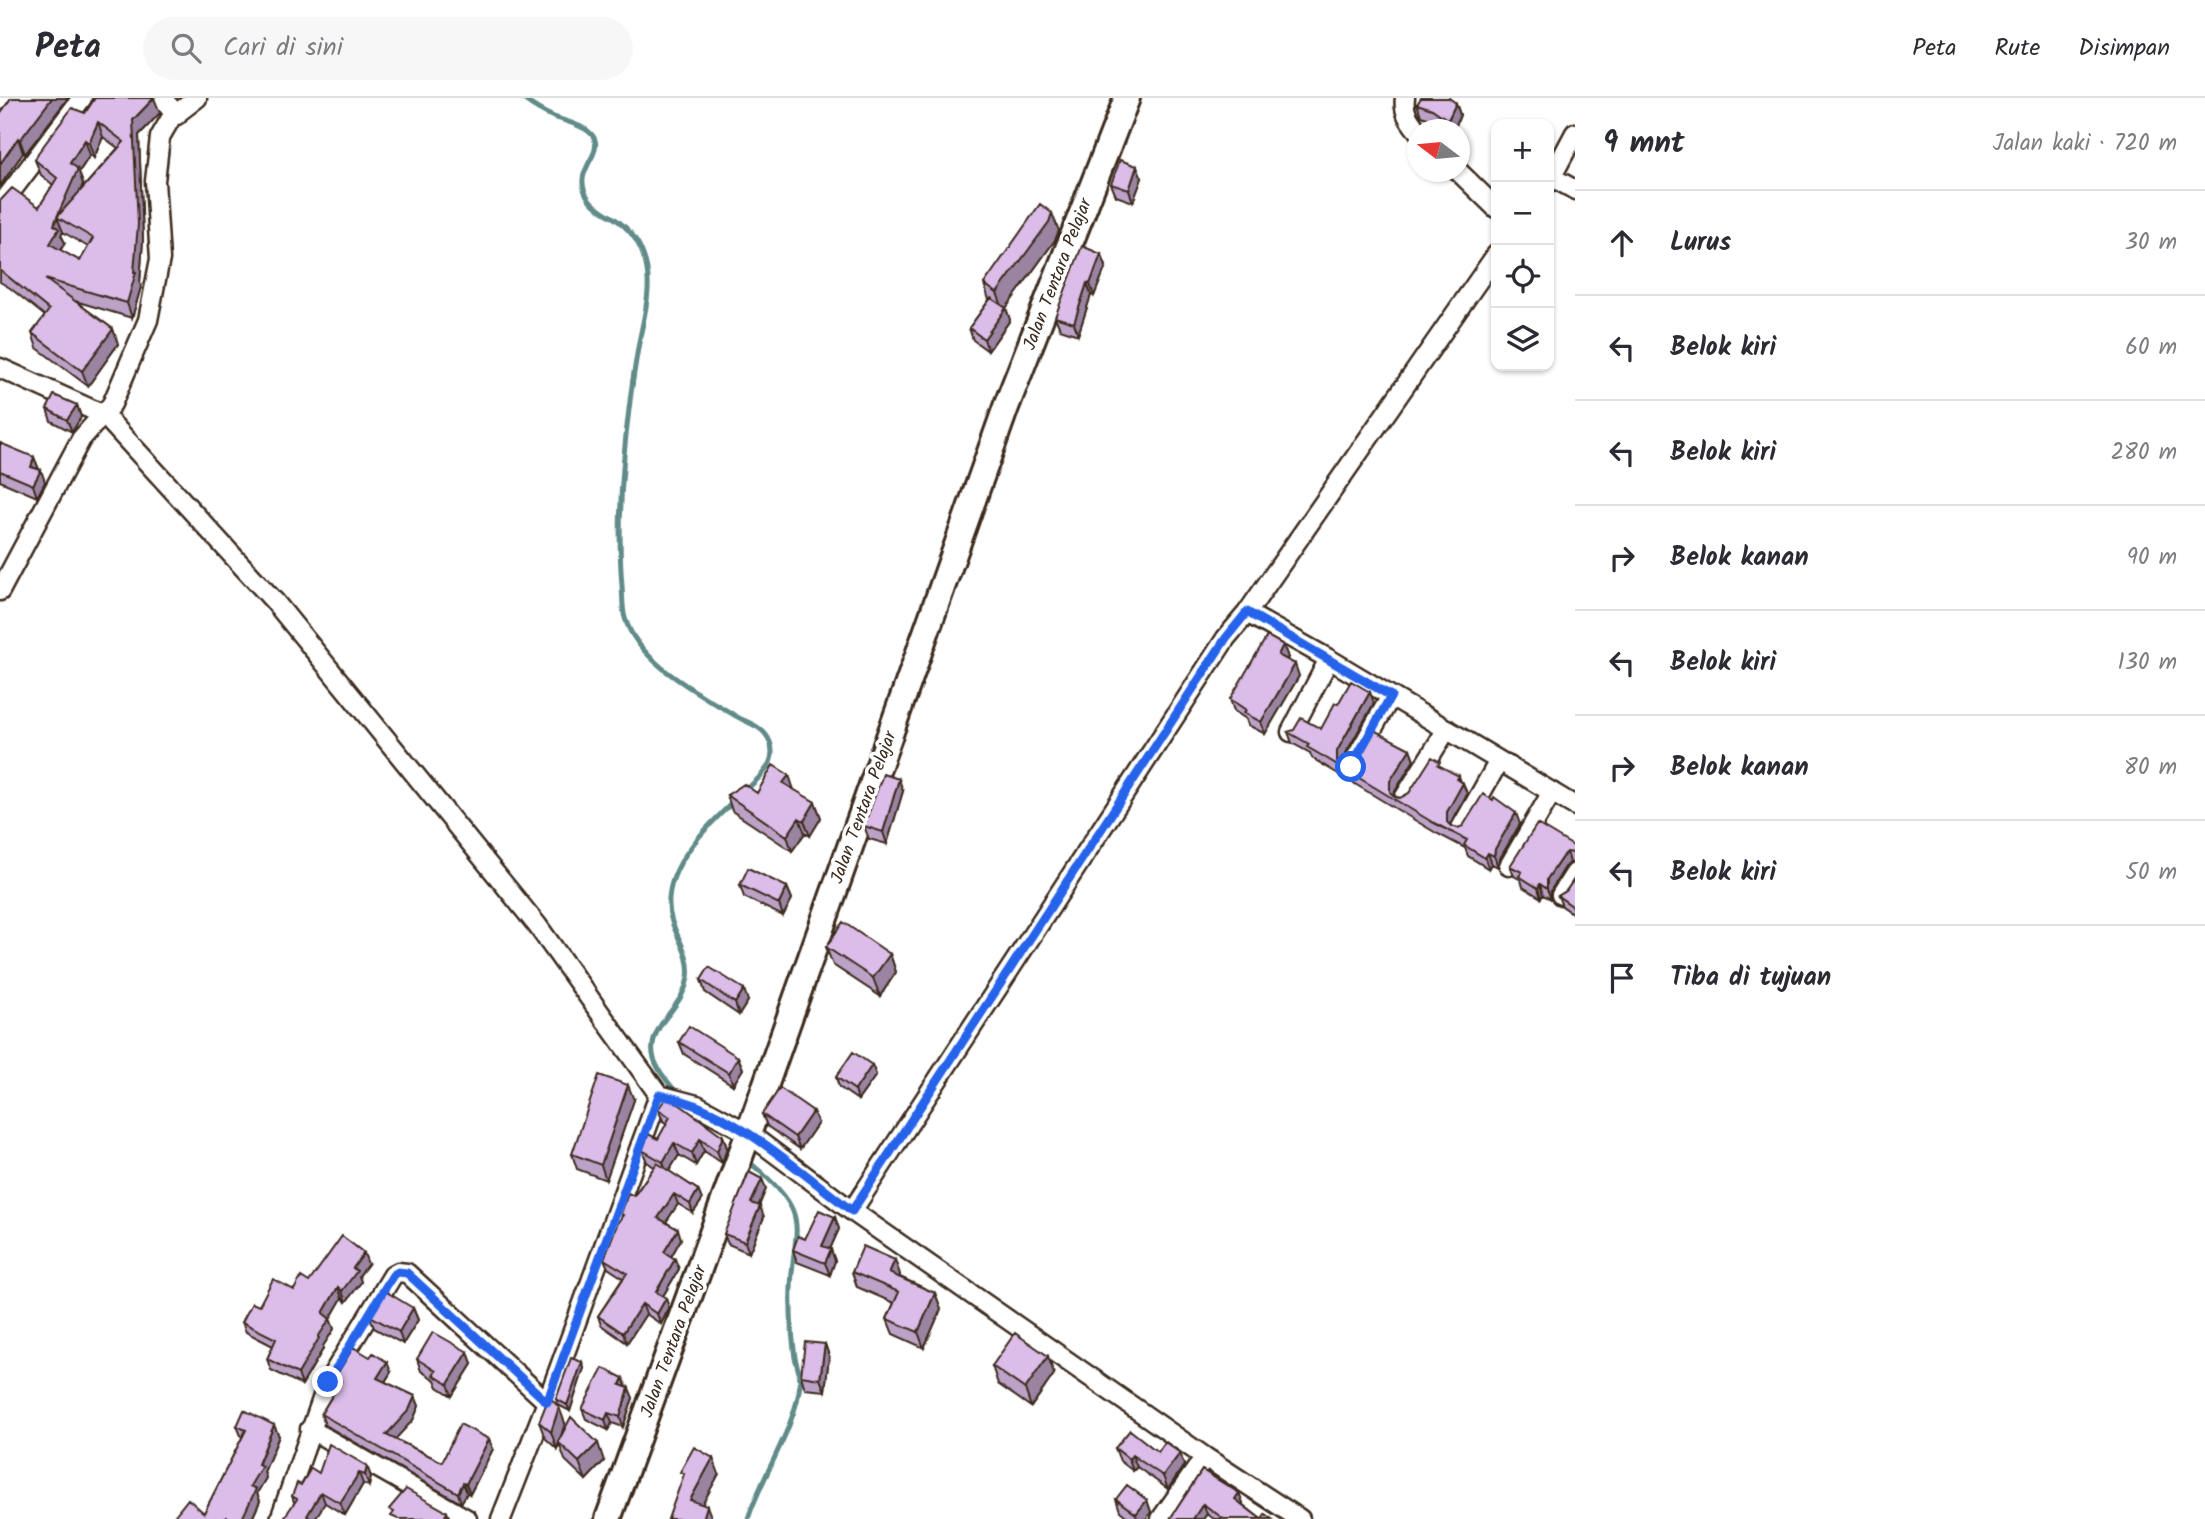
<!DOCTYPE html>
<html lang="id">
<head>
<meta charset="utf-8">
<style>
  body { margin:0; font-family:Kalam,sans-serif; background:#f7f7f7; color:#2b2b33 }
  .controls { position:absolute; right:21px; top:21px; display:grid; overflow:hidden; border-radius:14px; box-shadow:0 2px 5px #0004 }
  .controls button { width:63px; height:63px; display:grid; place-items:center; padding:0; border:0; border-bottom:2px solid #e1e1e2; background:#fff; color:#2b2b33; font:35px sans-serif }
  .compass { position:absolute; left:1407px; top:21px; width:63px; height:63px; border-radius:50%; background:#fff; box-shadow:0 2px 5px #0004; rotate:286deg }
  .stop { position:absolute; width:21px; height:21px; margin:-16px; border:5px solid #2563eb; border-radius:50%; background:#fff }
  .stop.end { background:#2563eb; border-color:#fff; box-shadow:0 2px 7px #0008 }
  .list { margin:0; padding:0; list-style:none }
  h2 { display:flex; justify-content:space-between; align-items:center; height:91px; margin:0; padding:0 28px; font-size:30px }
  h2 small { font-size:23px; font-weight:400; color:#7c7c81 }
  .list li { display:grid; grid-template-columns:46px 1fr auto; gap:21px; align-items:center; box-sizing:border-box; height:105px; padding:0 28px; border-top:2px solid #e1e1e2 }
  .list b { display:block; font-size:26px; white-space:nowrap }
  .list em { font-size:23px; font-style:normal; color:#7c7c81 }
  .icon { flex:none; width:38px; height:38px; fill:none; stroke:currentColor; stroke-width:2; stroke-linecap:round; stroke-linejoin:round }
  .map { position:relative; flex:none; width:1575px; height:1421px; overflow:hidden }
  header { display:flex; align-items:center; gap:42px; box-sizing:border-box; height:98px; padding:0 35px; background:#fff; border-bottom:2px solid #e1e1e2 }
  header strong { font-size:33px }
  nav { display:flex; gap:38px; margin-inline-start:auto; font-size:24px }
  .search { width:490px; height:63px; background:#f7f7f7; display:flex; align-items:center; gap:18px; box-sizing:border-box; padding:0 24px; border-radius:38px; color:#7c7c81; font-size:26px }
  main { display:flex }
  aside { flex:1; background:#fff }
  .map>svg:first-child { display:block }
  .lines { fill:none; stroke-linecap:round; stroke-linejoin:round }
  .stream { stroke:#618b89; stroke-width:5 }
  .minor-casing { stroke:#3b2a1e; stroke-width:23 }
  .highway-casing { stroke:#3b2a1e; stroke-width:30 }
  .minor { stroke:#fff; stroke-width:18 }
  .highway { stroke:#fff; stroke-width:24 }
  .wall { fill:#bda2c8; stroke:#3b2a1e; stroke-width:2; fill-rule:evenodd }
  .shaded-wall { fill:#9a84a2; stroke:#3b2a1e; stroke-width:2 }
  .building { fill:#dcbce8; stroke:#3b2a1e; stroke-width:2; fill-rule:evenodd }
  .route { stroke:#2563eb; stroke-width:9 }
  .labels { text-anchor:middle; stroke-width:7; stroke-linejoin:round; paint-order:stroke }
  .street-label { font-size:18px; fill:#3b2a1e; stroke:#fff }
</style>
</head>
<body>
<header>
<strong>Peta</strong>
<div class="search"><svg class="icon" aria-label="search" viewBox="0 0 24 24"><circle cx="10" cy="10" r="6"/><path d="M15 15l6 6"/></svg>Cari di sini</div>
<nav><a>Peta</a><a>Rute</a><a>Disimpan</a></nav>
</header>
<main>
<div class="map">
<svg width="1575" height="1421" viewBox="0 0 1575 1421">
  <rect width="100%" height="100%" fill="#fff"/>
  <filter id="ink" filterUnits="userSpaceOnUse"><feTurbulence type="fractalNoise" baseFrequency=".0143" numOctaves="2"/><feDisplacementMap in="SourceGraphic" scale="14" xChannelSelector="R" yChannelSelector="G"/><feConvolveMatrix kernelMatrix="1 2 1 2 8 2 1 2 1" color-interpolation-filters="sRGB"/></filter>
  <g filter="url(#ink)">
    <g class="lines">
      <path class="stream" d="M522,0C531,7 542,14 554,19C568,25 606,30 593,57C585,72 577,84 589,101C595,110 605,114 614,120C627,129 638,142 643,157C655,187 643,220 638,250C635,268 632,286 630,303C622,364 617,426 622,488C623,499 622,510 625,520C638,564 697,594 734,617C745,624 761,627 768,640C781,663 760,679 745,693
        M678,996C654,968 640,951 668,917C677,905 685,896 688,880C691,858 679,844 672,824C656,776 704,732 735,702
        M691,1012L707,1027
        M745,1061C824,1122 787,1130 791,1212C791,1228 793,1244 795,1260C797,1268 801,1278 800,1286C796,1329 761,1379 748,1421"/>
      <g class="minor-casing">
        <path id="minor" d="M162,0L177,17
          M1405,0C1403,14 1409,22 1418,33
          M1459,74L1496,110
          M1552,79L1575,92
          M1549,84L1575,35
          M0,108L82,0
          M0,270L104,317L275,504L537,827L659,997L697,1007L748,1035L852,1113L1205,1359L1300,1421
          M0,493L81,341L112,306L148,222L160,161L155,83L160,39L171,20L197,0
          M1247,515L1496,157
          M1291,634L1329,561
          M1351,669L1391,598
          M1404,700L1447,631
          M1461,730L1499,663
          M1509,768L1552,694
          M1561,797L1575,775
          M852,1113L1226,540L1247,515L1329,561L1575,708
          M310,1331L467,1421
          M280,1421L328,1284L393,1177L398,1174L407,1175L547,1304
          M501,1421L547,1304L659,997
          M1161,1421L1205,1359"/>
      </g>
      <g class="highway-casing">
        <path id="highway" d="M608,1421L745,1045L1006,309L1127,0"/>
      </g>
      <use href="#minor" class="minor"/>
      <use href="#highway" class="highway"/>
    </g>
    <path class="wall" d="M11,0H68L25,56L23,55L0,88V16Z
      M1456,5L1460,17L1454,32H1448L1436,23L1421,18L1417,6Z
      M85,15H160L139,37L143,141L140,185L141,189L132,220L75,203L113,231L118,246L88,288L37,250L32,235L45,218L10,190L0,184V103L39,109L53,87L41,77L35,62ZM103,39L118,50L80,93L83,86L79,74L90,57L94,60ZM63,134L88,149L80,163L60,152L65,145L61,137Z
      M1142,80L1133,104L1116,98L1111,86Z
      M1059,133L1055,142L1006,210L1010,222L988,253L973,242L969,230L989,202L984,186Z
      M1101,156L1106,168L1094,198L1091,197L1078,237L1060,231L1055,219Z
      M77,307L81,319L72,334L51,323L47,311Z
      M0,345L39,372L45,384L37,399L0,383Z
      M1283,547L1288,559L1287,562L1299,578L1265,636L1248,627L1246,621L1234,613L1230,601Z
      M1374,605L1341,664V667L1348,669L1410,651L1414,662L1394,695V698L1400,700L1409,695L1441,669L1463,685L1467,696L1451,725V728L1458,730L1520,726L1499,762L1498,769L1492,766L1489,771L1468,758L1465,750L1436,735L1330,671L1312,660L1310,655L1292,645L1288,634L1321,631Z
      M794,692L815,704L821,720L810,738L805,735L792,753L732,713L727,697Z
      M903,693L887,746L869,741L864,728Z
      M1575,749V765H1570L1565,769L1551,792V801L1543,797L1541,800L1523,789L1521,782L1514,778L1510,768Z
      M1575,780V817L1562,808L1558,798L1566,793Z
      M740,787L787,789L792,801L783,818L744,799Z
      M826,849L890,856L896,874L880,898L833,867Z
      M701,882L748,903L739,917L705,894Z
      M679,944L738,959L743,971L733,987L684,956Z
      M872,967L876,977L858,1002L839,989L836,979Z
      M634,1002L606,1082L577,1071L572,1056Z
      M658,1011L723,1038L727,1050L722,1065L704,1053L696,1067L679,1057L669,1073L698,1092L702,1102L693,1115L678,1106L666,1124L681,1141L671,1159L679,1171L663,1198L669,1210L661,1226L646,1216L627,1245L601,1227L598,1218L623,1180L608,1170L604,1161L622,1119L621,1116L654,1069L647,1064L642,1052L658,1041L667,1026L663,1023Z
      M762,1016L818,1025L800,1051L767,1028Z
      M762,1081L766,1091L759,1108L764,1119L749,1155L728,1146L724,1136Z
      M835,1119L839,1131L830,1151L835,1163L830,1177L797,1164L793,1152Z
      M895,1162L900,1177V1179L935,1195L941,1211L924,1250L893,1236L887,1221L894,1205L857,1189L852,1174Z
      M368,1166L359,1178L361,1184L346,1204L342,1200L330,1221L334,1231L323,1248V1251L302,1287L271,1272L267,1261L273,1248L246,1234L242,1224L259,1208L294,1192L309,1184Z
      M413,1210L418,1222L403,1246L374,1230L370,1218Z
      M825,1246L829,1258L825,1293L805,1291L801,1278Z
      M468,1254L472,1266L452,1298L438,1289L435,1282L421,1273L417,1261Z
      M582,1264L584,1270L570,1313L558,1307L556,1301Z
      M992,1268L1054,1276L1031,1309L998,1286Z
      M391,1274L385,1284L415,1298L419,1308L413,1322L395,1341L442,1364L489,1341L493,1351L470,1396L467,1395L461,1405L325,1327L321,1316L338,1288L335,1279Z
      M623,1280L627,1289L633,1300L623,1329L612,1325L608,1332L586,1321L582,1311Z
      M539,1324L565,1325L560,1340L604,1363L586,1382L565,1362L559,1345L557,1351L545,1340Z
      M237,1328L279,1338L264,1374L266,1380L257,1395L260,1403L252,1421H171L204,1415L242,1340Z
      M1115,1350L1180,1355L1184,1367L1168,1391L1137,1369L1133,1373L1120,1363Z
      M367,1368L371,1379L369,1388L363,1386L345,1417L325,1405L294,1404L292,1398L301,1387L319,1375Z
      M1202,1372L1239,1395L1243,1405L1242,1406L1261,1421H1214L1207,1416L1203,1421H1170Z
      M1116,1401L1147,1402L1151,1414L1146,1421H1130L1120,1413Z"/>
    <path class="shaded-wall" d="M52,0H68L25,56L20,42Z
      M154,0L160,15L139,37L143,141L140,185L141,189L132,220L127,205L134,174L133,22Z
      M1456,5L1460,17L1454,32H1451L1448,22Z
      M98,24L103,39L94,60L89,45Z
      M18,40L23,55L0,88V66Z
      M85,42L90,57L79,74L83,86L67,125L58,119L70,65Z
      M1137,68L1142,80L1133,104L1129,92Z
      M1052,115L1059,133L1055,142L1004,213L997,195Z
      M57,119L63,134L61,137L65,145L55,161L50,146L54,127Z
      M1101,156L1106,168L1094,198L1090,186Z
      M1087,185L1091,197L1078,237L1074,225Z
      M1006,210L1010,222L988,253L984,241Z
      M113,231L118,246L88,288L82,273Z
      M77,307L81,319L72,334L67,322Z
      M34,359L39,371L31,369Z
      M41,372L45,384L37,399L33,387Z
      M1283,547L1288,559L1283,569L1278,557Z
      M1295,566L1299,578L1265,636L1261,624Z
      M1370,594L1374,605L1341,664V669L1337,663V653Z
      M1410,651L1414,662L1394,695V701L1390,694V683Z
      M789,677L794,692L783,685Z
      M1459,678L1462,687L1463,685L1467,696L1451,725V735L1447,724V714Z
      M899,681L903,693L887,746L883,734Z
      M815,704L821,720L810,738L804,723Z
      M1516,715L1520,726L1499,762L1498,769L1494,758L1495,751Z
      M799,720L805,735L792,753L787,738Z
      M1567,754L1570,765L1565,769L1551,792V801L1547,791V781L1562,759Z
      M1488,755L1492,766L1489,771L1485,760Z
      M1540,786L1543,797L1541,800L1538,790Z
      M787,789L792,801L783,818L779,806Z
      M890,856L896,874L880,898L873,880Z
      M744,891L748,903L739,917L735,905Z
      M738,959L743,971L733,987L729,975Z
      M872,967L876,977L858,1002L855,992Z
      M628,987L634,1002L606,1082L601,1067Z
      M813,1013L818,1025L800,1051L795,1039Z
      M723,1038L727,1050L722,1065L717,1053Z
      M700,1041L704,1053L696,1067L692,1055Z
      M674,1045L679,1057L667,1076L663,1064Z
      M762,1081L766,1091L755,1115L751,1105Z
      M698,1092L702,1102L693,1115L690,1106Z
      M674,1096L678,1106L662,1130L658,1120Z
      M760,1108L764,1119L749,1155L745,1144Z
      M835,1119L839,1131L826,1160L822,1148Z
      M678,1131L681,1141L668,1164L664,1154Z
      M831,1151L835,1163L830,1177L825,1165Z
      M364,1155L368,1166L359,1178L361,1184L346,1204L342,1193L353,1170Z
      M675,1161L679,1171L660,1203L656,1194Z
      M895,1162L900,1177L895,1190L889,1175Z
      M338,1189L342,1200L330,1221L334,1231L323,1248V1251L302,1287L298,1276L318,1239L323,1215Z
      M935,1195L941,1211L924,1250L918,1234Z
      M666,1200L669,1210L661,1226L657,1216Z
      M642,1206L646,1216L627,1245L623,1235Z
      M413,1210L418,1222L403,1246L399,1234Z
      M825,1246L829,1258L825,1293L820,1281Z
      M468,1254L472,1266L452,1298L448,1286Z
      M1048,1258L1054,1276L1031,1309L1025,1291Z
      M387,1264L391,1274L381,1290L377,1280Z
      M582,1264L584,1270L570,1313L567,1307Z
      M623,1280L627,1290L620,1287Z
      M629,1290L633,1300L623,1329L620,1319Z
      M415,1298L419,1308L413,1322L390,1347L386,1337Z
      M559,1309L565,1325L557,1351L551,1334Z
      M608,1315L612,1325L608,1332L605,1322Z
      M274,1327L279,1338L264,1374L266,1380L257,1395L260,1403L252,1421H242L250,1388Z
      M489,1341L493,1351L470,1396L466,1386Z
      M598,1345L604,1363L586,1382L579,1364Z
      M1180,1355L1184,1367L1168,1391L1163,1378Z
      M1132,1357L1137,1369L1133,1373L1129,1361Z
      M713,1360L719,1376L696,1418L690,1402Z
      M367,1368L371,1379L369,1388L365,1377Z
      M359,1375L363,1386L345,1417L340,1405Z
      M463,1385L467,1395L461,1405L458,1395Z
      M321,1394L325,1405L315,1421H308L307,1418Z
      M1239,1395L1243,1405L1238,1411L1235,1401Z
      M1147,1402L1151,1414L1146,1421H1137L1136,1416Z
      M1203,1406L1207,1416L1203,1421H1193Z
      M707,1408L712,1421H703Z
      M447,1414L450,1421H444Z"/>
    <path class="building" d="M11,0H52L20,42L18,40L0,66V16Z
      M95,0H154L133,22L138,126L134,174H136L127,205L45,181L113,231L82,273L32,235L49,212L0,172V103L12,90L39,109L57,80L35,62L38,55L72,10L85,15ZM98,24L124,44L57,119L78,71L70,65L85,42L89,45ZM57,119L93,140L80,163L50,146L59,131L54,127Z
      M1421,0H1449L1456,5L1448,22L1432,11L1417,6Z
      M1120,62L1137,68L1129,92L1111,86Z
      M1040,106L1052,115L1049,124L997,195L984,186Z
      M1082,148L1101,156L1090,186L1087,185L1074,225L1055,219Z
      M991,200L1006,210L984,241L969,230Z
      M54,297L77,307L67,322L47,311Z
      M0,345L34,359L31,369L41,372L33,387L0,373Z
      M1267,538L1283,547L1278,557L1295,566L1261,624L1244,615L1246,612L1230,601Z
      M1351,583L1370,594L1337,653V663L1341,667L1348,669L1356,664L1374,632L1410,651L1390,683V694L1395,699L1400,700L1409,695L1432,659L1440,664L1438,667L1459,678L1457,681L1463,685L1447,714V724L1451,728L1458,730L1463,728L1483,696L1493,702L1494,699L1516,715L1495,751L1494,758L1488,755L1485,760L1464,747L1467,742L1432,724L1326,660L1307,649L1309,646L1288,634L1294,632L1301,620L1321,631L1335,605L1338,606Z
      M773,667L789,677L783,685L815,704L804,723L799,720L787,738L727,697L744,686L757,695Z
      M883,676L899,681L883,734L864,728Z
      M1537,726L1575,749V755L1567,754L1562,759L1547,781V791L1540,786L1538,790L1519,778L1522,774L1510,768Z
      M748,770L787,789L779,806L740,787Z
      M1575,780V810L1558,798L1566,793Z
      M843,824L890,856L873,880L826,849Z
      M709,869L744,891L735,905L701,882Z
      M689,928L738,959L729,975L679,944Z
      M853,954L872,967L855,992L836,979Z
      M599,977L628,987L601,1067L572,1056Z
      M780,990L813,1013L795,1039L762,1016Z
      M666,1000L672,1001L723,1038L717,1053L700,1041L692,1055L674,1045L663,1064L642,1052L648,1036L658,1041L670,1019L658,1011Z
      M657,1065L698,1092L690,1106L674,1096L658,1120L678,1131L664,1154L675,1161L656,1194L666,1200L657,1216L642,1206L623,1235L598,1218L627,1175L604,1161L618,1124L623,1117L621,1116L628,1095L634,1098Z
      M749,1074L762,1081L751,1105L760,1108L745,1144L724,1136Z
      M819,1112L835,1119L822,1148L831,1151L825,1165L793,1152L798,1138L805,1141Z
      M342,1138L364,1155L353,1170L357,1173L342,1193L338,1189L323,1215L330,1221L318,1239L319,1240L298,1276L267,1261L276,1241L242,1224L252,1205L259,1208L273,1181L294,1192L301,1179L309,1184Z
      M863,1148L895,1162L889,1175L935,1195L918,1234L887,1221L899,1194L852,1174Z
      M385,1193L413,1210L399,1234L370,1218Z
      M433,1234L468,1254L448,1286L433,1277L436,1273L417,1261Z
      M1015,1235L1048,1258L1025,1291L992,1268Z
      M805,1244L825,1246L820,1281L801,1278Z
      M353,1249L370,1259L373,1255L387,1264L377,1280L415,1298L409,1312L386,1337L442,1364L460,1326L489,1341L466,1386L463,1385L458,1395L321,1316L341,1283L335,1279Z
      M571,1260L582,1264L567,1307L556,1301Z
      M603,1270L623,1280L620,1287L629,1290L620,1319L608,1315L605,1322L582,1311Z
      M549,1299L559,1309L551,1334L539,1324Z
      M244,1312L274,1327L258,1366L262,1368L250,1388L256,1391L242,1421H230L227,1419L225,1421H172L188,1401L204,1415L246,1332L237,1328Z
      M571,1319L598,1345L579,1364L558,1344Z
      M1130,1332L1158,1354L1165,1344L1180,1355L1163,1378L1132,1357L1129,1361L1115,1350Z
      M329,1346L367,1368L365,1377L359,1375L340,1405L321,1394L307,1418L312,1421H283L297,1401L292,1398L297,1385L301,1387L311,1370L319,1375Z
      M694,1349L713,1360L690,1402L707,1408L703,1421H668L684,1376L680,1374Z
      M1202,1372L1239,1395L1235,1401L1261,1421H1224L1203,1406L1193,1421H1170Z
      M1127,1387L1147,1402L1136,1416L1116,1401Z
      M406,1391L447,1414L444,1421H398L391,1418L394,1414L389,1411Z
      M1265,1416L1272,1421H1262Z"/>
  </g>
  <g class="lines" filter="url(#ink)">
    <path class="route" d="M328,1284L393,1177L398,1174L407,1175L547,1304L659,997C730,1009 796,1071 852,1113L1226,540L1247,514L1391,598L1351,669"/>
  </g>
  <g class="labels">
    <g class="street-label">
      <text transform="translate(1057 176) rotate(-69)" y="6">Jalan Tentara Pelajar</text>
      <text transform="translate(863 709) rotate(-70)" y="6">Jalan Tentara Pelajar</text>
      <text transform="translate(673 1243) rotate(-70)" y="6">Jalan Tentara Pelajar</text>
    </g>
  </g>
</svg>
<div class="controls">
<button>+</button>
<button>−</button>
<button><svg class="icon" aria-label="locate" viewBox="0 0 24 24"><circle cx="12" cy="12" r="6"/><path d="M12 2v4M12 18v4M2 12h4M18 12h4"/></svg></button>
<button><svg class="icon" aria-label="layers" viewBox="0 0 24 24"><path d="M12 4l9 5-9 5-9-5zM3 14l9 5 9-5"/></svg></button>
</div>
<svg class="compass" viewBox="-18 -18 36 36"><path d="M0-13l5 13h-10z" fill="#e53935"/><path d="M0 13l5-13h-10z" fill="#7c7c81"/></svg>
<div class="stop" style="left:1351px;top:669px"></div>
<div class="stop end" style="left:328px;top:1284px"></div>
</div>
<aside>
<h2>9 mnt<small>Jalan kaki · 720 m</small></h2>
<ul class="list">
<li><svg class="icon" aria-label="ahead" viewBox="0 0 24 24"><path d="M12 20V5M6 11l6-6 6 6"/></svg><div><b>Lurus</b></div><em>30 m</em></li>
<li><svg class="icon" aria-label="left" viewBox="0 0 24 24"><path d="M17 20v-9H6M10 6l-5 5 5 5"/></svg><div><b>Belok kiri</b></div><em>60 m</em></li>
<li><svg class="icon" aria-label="left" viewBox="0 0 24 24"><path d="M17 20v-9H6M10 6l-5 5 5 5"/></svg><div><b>Belok kiri</b></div><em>280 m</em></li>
<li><svg class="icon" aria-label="right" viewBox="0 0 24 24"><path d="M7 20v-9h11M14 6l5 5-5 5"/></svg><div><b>Belok kanan</b></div><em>90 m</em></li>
<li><svg class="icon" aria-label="left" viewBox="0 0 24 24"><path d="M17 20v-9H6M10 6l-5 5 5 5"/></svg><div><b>Belok kiri</b></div><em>130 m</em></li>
<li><svg class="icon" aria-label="right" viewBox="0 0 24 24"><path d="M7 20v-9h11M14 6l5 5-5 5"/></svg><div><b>Belok kanan</b></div><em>80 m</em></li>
<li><svg class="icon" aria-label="left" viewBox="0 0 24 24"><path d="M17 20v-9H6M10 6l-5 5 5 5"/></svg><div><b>Belok kiri</b></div><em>50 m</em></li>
<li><svg class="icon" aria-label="arrive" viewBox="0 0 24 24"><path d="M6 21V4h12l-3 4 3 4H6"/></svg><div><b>Tiba di tujuan</b></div></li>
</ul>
</aside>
</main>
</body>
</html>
